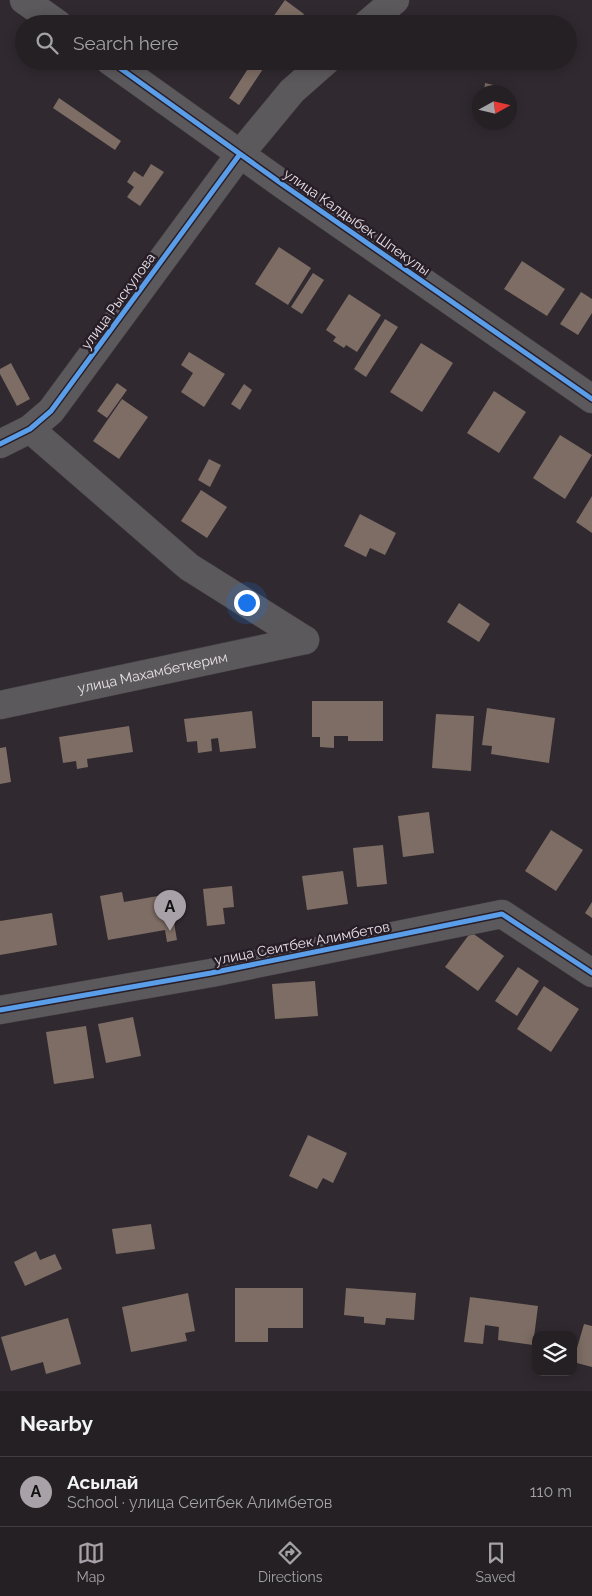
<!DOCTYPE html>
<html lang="en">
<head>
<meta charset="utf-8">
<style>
  body { margin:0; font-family:Raleway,sans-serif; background:#2c282c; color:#f1f3f6 }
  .controls { position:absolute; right:15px; bottom:15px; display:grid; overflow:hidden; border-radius:10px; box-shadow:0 2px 12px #0003 }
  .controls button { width:45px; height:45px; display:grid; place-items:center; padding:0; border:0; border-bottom:1px solid #413e41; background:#242024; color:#f1f3f6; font:25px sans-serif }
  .compass { position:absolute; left:472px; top:85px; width:45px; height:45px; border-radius:50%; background:#242024; box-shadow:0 2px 12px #0003; rotate:82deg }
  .you { position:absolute; left:246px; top:602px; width:18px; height:18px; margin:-12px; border:4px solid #fff; border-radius:50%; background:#1a73e8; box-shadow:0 0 0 8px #1a73e833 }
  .badge { display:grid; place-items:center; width:32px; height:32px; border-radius:50%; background:#a8a2a8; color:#111; font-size:16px; font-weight:700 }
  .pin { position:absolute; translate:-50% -41px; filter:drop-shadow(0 1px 2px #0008) }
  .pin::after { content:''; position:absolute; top:26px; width:18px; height:15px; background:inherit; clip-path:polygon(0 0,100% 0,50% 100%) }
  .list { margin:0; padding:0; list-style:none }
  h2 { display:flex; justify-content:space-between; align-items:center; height:65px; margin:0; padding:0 20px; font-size:21px }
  h2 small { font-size:16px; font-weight:400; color:#a3a3a6 }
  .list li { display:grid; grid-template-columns:32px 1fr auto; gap:15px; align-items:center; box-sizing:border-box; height:70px; padding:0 20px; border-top:1px solid #413e41 }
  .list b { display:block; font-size:19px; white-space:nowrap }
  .list p { margin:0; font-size:16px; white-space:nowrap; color:#a3a3a6 }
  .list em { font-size:16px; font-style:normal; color:#a3a3a6 }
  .icon { flex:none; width:28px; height:28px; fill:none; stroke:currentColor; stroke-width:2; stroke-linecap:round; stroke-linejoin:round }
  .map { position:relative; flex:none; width:592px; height:1391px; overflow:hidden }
  .search { position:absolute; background:#242024; box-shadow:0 2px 12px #0003; left:15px; right:15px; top:15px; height:55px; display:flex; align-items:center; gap:12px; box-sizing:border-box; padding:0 18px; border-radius:28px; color:#a3a3a6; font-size:19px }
  .sheet { height:135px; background:#242024 }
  nav { display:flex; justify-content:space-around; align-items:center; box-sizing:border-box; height:70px; border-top:1px solid #413e41; background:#242024; font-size:14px; color:#a3a3a6 }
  nav a { display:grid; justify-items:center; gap:2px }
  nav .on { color:#a8a2a8 }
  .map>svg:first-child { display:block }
  .building { fill:#7d6d64 }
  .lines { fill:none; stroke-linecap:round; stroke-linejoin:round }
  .minor-casing { stroke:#4a454a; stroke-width:29 }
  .minor { stroke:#5c595c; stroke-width:28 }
  .cycleway-casing { stroke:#281e28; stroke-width:8 }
  .cycleway { stroke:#5a9eea; stroke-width:5 }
  .labels { text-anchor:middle; stroke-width:5; stroke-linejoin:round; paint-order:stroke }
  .street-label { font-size:14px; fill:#e9e2e9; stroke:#281e28 }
</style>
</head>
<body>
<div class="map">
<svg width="592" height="1391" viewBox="0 0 592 1391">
  <rect width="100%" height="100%" fill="#302a30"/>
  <path class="building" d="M285,0L304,14L297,24H268Z
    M253,61H258L265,66L239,105L229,98Z
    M485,83L498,86L496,92H484Z
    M59,98L121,141L115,150L53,108Z
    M151,164L164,172L140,206L127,197L134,187L127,182L134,171L143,177Z
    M279,247L311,268L288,305L255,284Z
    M522,261L565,289L547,316L504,289Z
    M313,273L324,280L302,314L291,307Z
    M581,292L592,299V313L578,335L560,324Z
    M349,294L381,315L357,352L346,345L344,348L333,341L336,337L326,330Z
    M385,319L398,327L366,377L354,369Z
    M421,343L453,363L422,412L390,392Z
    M189,352L225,374L204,407L181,392L193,373L181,365Z
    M11,363L30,399L17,406L0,374V369Z
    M117,383L127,390L107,418L97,411Z
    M244,384L252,390L240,410L231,404Z
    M494,391L526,412L499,453L467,433Z
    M122,399L148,417L119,459L93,441Z
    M560,435L592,455L565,499L533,478Z
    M209,459L221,465L210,487L198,480Z
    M201,490L227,507L207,538L181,521Z
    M592,496V533L576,522Z
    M360,514L396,533L385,555L370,548L366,557L344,546Z
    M459,603L490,624L479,642L447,622Z
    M312,701H383V741H348V736H334V748L320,747V737H312Z
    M487,708L555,718L549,763L491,754L492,746L482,745Z
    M252,711L256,748L220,752L218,738L211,739L212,751L198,753L197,741L187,742L184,719Z
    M436,714L474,716L471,771L432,768Z
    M129,726L133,752L87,759L88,767L77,769L76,761L63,763L59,737Z
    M6,747L11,782L0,784V748Z
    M429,812L434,853L403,857L398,816Z
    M551,830L583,850L556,891L525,871Z
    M383,845L387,884L357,887L353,848Z
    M343,871L348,904L307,910L302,876Z
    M232,886L234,907L223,908L225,924L207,926L203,889Z
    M122,892L124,902L169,894L177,940L167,942L165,930L108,940L100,896Z
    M592,902V918L585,913Z
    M52,913L57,945L0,955V921Z
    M471,932L504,956L478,991L445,967Z
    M518,967L539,981L517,1016L495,1001Z
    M315,981L318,1016L275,1019L272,984Z
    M544,986L579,1009L551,1052L517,1029Z
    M133,1017L141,1056L106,1063L98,1024Z
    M86,1026L94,1078L54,1084L46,1032Z
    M308,1135L347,1153L333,1183L323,1178L317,1189L289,1176Z
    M151,1224L155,1249L116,1254L112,1229Z
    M36,1251L40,1260L55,1254L62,1269L25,1286L14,1262Z
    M235,1288H303V1328H268V1342H235Z
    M346,1288L416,1293L414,1320L386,1318L385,1325L364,1323V1317L344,1315Z
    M188,1293L195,1331L185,1333L187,1341L131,1352L122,1307Z
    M470,1297L538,1306L533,1345L498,1340L499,1327L485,1325L483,1344L464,1342Z
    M68,1318L81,1364L46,1374L43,1362L11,1371L1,1337Z
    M584,1324L592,1326V1367L573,1362Z"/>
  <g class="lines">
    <g class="minor-casing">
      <g id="minor">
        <path d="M24,0L58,24"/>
        <path d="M367,24L395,0"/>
        <path d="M110,61L282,184L592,399"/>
        <path d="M30,429L189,567L305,640"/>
        <path d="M0,444L30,429L51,411L240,154L292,91L326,61"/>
        <path id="s1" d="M0,705L305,640"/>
        <path d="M0,1010L211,973L502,914L592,973"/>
      </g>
    </g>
    <use href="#minor" class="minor"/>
    <g class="cycleway-casing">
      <path id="cycleway" d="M110,61L282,184L592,399
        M0,444L30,429L51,411L240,154
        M0,1010L211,973L502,914L592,973"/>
    </g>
    <use href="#cycleway" class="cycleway"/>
  </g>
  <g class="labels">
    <g class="street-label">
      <text transform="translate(357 222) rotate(35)" y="5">улица Калдыбек Шпекулы</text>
      <text transform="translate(118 301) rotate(-54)" y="5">улица Рыскулова</text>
      <text dy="5" stroke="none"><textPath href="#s1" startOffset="156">улица Махамбеткерим</textPath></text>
      <text transform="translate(302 943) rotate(-11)" y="5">улица Сеитбек Алимбетов</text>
    </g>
  </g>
</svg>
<div class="controls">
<button><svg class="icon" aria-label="layers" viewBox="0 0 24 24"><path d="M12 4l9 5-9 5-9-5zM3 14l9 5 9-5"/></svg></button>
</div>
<svg class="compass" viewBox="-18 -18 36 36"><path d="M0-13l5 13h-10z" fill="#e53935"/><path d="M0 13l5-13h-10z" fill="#a3a3a6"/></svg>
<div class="you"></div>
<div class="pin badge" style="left:170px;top:931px">A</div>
<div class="search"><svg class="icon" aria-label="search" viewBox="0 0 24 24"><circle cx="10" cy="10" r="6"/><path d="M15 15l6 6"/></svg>Search here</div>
</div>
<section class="sheet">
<h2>Nearby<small></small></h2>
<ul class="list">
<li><span class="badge">A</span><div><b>Асылай</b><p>School · улица Сеитбек Алимбетов</p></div><em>110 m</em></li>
</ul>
</section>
<nav>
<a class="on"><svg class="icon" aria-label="map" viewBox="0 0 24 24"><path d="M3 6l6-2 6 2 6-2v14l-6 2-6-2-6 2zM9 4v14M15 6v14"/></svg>Map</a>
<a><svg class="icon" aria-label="directions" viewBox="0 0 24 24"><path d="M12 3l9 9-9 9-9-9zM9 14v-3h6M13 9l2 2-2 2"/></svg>Directions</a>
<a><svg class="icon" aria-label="saved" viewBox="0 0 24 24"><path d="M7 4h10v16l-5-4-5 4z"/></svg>Saved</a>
</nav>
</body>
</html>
